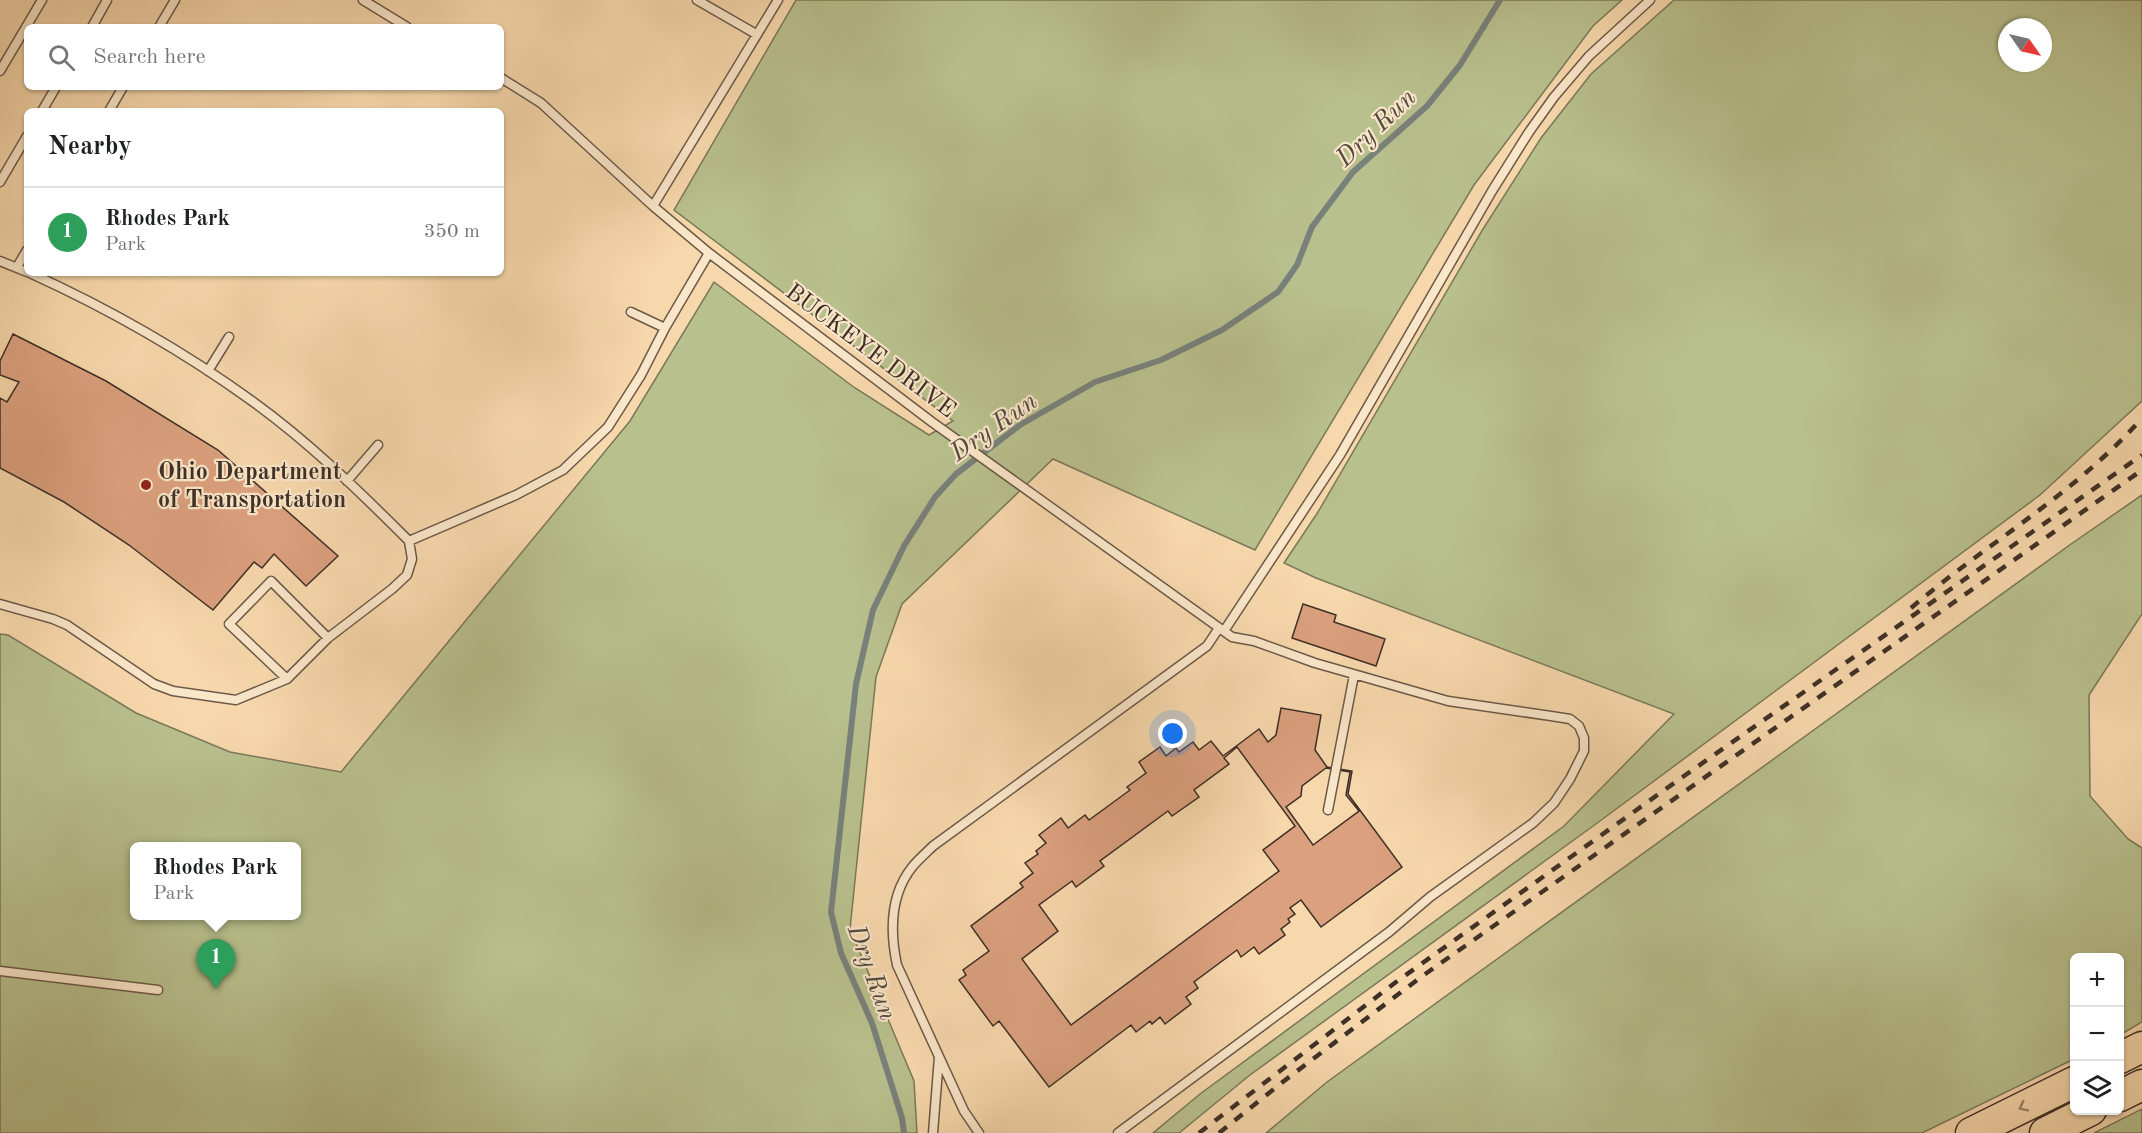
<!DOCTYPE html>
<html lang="en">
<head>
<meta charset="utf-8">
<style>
  body { margin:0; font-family:"Old Standard TT",serif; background:#f6f6f6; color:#202124 }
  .controls { position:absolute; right:18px; bottom:18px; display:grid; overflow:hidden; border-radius:9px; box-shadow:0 2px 4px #0004 }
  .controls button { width:54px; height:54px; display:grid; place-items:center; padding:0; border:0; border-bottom:2px solid #e0e0e0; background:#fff; color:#202124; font:30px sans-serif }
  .compass { position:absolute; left:1998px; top:18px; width:54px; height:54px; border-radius:50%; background:#fff; box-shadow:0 2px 4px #0004; rotate:124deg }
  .you { position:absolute; left:1173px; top:734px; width:21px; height:21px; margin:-15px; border:4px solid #fff; border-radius:50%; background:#1a73e8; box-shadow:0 0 0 9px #1a73e833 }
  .badge { display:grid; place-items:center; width:39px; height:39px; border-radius:50%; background:#db2777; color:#fff; font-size:20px; font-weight:700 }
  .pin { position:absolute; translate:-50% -50px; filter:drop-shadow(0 2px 3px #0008) }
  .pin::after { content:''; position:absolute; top:32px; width:21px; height:18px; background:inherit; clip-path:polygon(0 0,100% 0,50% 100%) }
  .popup { position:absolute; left:130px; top:842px; width:171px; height:78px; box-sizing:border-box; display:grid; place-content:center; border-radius:9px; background:#fff; filter:drop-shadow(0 2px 4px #0005); font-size:20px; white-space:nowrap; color:#757577 }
  .popup b { font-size:22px; color:#202124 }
  .popup::after { content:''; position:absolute; left:50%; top:100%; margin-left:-12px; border:12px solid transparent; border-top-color:#fff }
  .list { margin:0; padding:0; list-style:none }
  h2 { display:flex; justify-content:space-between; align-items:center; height:78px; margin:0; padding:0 24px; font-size:26px }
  h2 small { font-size:20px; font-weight:400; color:#757577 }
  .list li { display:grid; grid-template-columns:39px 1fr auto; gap:18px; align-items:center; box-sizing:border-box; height:90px; padding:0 24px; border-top:2px solid #e0e0e0 }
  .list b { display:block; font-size:22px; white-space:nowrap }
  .list p { margin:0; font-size:20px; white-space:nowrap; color:#757577 }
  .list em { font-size:20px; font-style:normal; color:#757577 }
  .icon { flex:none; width:33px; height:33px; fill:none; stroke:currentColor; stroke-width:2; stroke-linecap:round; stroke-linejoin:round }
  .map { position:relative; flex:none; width:2142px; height:1133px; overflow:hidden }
  .search { position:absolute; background:#fff; box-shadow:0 2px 4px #0004; left:24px; top:24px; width:480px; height:66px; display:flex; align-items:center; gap:15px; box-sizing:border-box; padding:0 21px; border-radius:9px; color:#757577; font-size:22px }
  .panel { position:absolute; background:#fff; box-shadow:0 2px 4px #0004; left:24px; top:108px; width:480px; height:168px; border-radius:9px }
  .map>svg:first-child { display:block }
  .green { fill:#b8c08d; stroke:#7b785a; stroke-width:1.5; fill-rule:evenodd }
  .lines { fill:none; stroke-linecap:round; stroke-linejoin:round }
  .stream { stroke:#79817b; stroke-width:6 }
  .building { fill:#dba07e; stroke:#3e2f26; stroke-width:1.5; fill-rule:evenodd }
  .service-casing { stroke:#6c5948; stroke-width:11 }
  .motorway-casing { stroke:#3e2f26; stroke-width:33 }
  .service { stroke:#fae6c9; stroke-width:8 }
  .motorway { stroke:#f7d8ac; stroke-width:30 }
  .rail { stroke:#3e2f26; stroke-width:4.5; stroke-dasharray:10 10; stroke-linecap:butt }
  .oneway { stroke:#9a8469 }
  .poi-dot { fill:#8f2418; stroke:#fae6c9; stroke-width:2 }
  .labels { text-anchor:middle; stroke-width:4.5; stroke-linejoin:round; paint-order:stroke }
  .street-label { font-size:24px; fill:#3e2f26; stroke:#fae6c9 }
  .poi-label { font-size:24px; font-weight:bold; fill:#3e2f26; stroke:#fae6c9; text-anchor:start }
  .water-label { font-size:26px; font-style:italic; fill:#524a42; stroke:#fae6c9 }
</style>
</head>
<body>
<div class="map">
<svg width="2142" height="1133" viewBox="0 0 2142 1133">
  <rect width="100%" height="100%" fill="#f7d8ac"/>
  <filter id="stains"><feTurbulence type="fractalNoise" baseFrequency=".00333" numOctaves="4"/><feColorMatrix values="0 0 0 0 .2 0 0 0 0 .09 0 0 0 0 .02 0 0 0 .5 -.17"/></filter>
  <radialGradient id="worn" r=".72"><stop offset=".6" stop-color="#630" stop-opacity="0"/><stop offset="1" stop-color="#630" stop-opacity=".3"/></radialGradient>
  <path class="green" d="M796,0H1622L1593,26L1474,185L1255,550L1053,459L902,604L876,677L850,929L914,1081L917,1133H0V634L8,635L136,713L230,752L341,772L630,421L714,282L855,388L929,435L953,421L674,210ZM135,846H297V916H135Z
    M1674,0H2142V401L2040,495L1600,821L1250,1075L1179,1133H1153L1200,1094L1564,826L1674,714L1316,578L1284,563L1318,512L1483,229L1541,138L1591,74ZM2007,27H2043V63H2007Z
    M2142,495V614L2089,695L2090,796L2128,839L2142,848V1022L2120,1035V958H2074V1059L1922,1133H1266L1327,1082L2071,544Z
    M2142,1109V1133H2094Z"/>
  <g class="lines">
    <path class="stream" d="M904,1133L902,1118L872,1023L841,953L831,912L856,684L873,610L904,546L935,497L956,474L1020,425L1095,382L1161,360L1222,330L1278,292L1297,265L1312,227L1353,172L1427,106L1460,65L1500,0"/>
  </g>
  <path class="building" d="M13,334L106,381L218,450L338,556L306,586L274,554L262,568L254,562L213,610L129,545L64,502L0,468V398L7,402L19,382L0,375V361Z
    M1303,604L1336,615L1334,622L1385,639L1376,666L1292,638Z
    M1281,708L1321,715L1315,750L1327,767L1352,771L1348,794L1402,867L1321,927L1301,900L1290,908L1295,914L1288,919L1290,922L1281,929L1285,935L1259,954L1254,947L1241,957L1237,950L1194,982L1198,988L1186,997L1191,1004L1165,1024L1160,1017L1152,1024L1150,1021L1136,1032L1131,1025L1049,1087L999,1021L993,1026L959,980L966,975L963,970L989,951L971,926L1023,887L1020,883L1033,873L1025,863L1038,854L1036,851L1046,843L1039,835L1061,818L1068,828L1085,815L1089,820L1130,790L1127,787L1146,773L1139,762L1160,747L1166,756L1176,748L1179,752L1193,742L1199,750L1211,741L1223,756L1259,729L1268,742L1276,735ZM1237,747L1295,826L1263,850L1279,871L1071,1025L1022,959L1058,931L1039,905L1072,881L1076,887L1104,866L1100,861L1168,811L1172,816L1199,797L1194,790L1229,764L1224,758ZM1326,768L1350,772L1346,795L1359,811L1313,845L1286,807L1301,796L1302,786Z"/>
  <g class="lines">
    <g class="service-casing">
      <path id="service" d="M363,0L407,27
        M697,0L756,34
        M92,27L107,0
        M159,27L175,0
        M0,71L42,0
        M501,78L541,103L653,206L709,253L932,422L1232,637L1254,641L1315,663L1448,701L1551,716L1570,719L1579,726L1584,738V751L1570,779L1554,803L1533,823L1430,897L1389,932L1118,1133
        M42,111L56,87
        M109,111L123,87
        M0,182L27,136
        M653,206L778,0
        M0,261L27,272
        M17,267L27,250
        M30,273C107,308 183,351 252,401C309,442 360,492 409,541L516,495L563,470L608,427L641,375L665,328L709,253
        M631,312L665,328
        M208,371L229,337
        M347,481L378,445
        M0,604L53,619L67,625L154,684L173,691L236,700L287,679
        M1224,631L1340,455L1492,191L1529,132L1554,97L1589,56L1650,0
        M328,638L271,581L229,624L287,679L328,638L392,589L407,575L412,559L409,541
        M1328,810L1354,675
        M0,971L158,990
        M933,1133L939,1057
        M979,1133L964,1111L897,965C890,932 890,894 913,866C919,859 926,853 933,846L1207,646L1219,628"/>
    </g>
    <g class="motorway-casing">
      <path id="motorway" d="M2120,1058L2142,1047
        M2120,1096L2142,1085
        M1971,1133L2074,1082
        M2045,1133L2091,1110"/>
    </g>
    <use href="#service" class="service"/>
    <use href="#motorway" class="motorway"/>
    <path class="rail" d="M1911,608C1987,543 2075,494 2142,418
      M1199,1133L1396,982L1684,776L2142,455
      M1219,1133L1284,1081L1421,977L2142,470"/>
  </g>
  <defs><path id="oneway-chevron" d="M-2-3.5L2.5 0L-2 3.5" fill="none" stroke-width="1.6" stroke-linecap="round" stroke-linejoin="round" transform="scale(1.5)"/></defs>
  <use class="oneway" href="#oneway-chevron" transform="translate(2023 1107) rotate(154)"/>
  <circle class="poi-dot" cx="146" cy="485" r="6"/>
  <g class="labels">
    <g class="street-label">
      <text transform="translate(871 350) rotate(37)" y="8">BUCKEYE DRIVE</text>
    </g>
    <g class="poi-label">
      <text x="158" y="479">Ohio Department<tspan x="158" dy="28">of Transportation</tspan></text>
    </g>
    <g class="water-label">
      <text transform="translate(1375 127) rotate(-44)" y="9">Dry Run</text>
      <text transform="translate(993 426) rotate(-35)" y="9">Dry Run</text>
      <text transform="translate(873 972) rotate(70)" y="9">Dry Run</text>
    </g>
  </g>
  <rect width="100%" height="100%" filter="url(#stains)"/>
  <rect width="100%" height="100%" fill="url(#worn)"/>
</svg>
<div class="controls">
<button>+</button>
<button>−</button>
<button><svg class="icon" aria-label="layers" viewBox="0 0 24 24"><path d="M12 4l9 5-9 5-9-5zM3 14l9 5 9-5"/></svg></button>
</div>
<svg class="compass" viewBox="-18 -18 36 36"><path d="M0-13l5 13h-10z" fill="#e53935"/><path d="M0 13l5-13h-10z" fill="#757577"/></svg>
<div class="you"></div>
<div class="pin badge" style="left:216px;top:989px;background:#2e9e5b">1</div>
<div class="popup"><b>Rhodes Park</b>Park</div>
<div class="search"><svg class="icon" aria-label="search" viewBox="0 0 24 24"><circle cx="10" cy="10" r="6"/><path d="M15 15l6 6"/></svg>Search here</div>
<section class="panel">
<h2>Nearby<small></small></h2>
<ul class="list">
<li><span class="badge" style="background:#2e9e5b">1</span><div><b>Rhodes Park</b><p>Park</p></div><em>350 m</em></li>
</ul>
</section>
</div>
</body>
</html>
